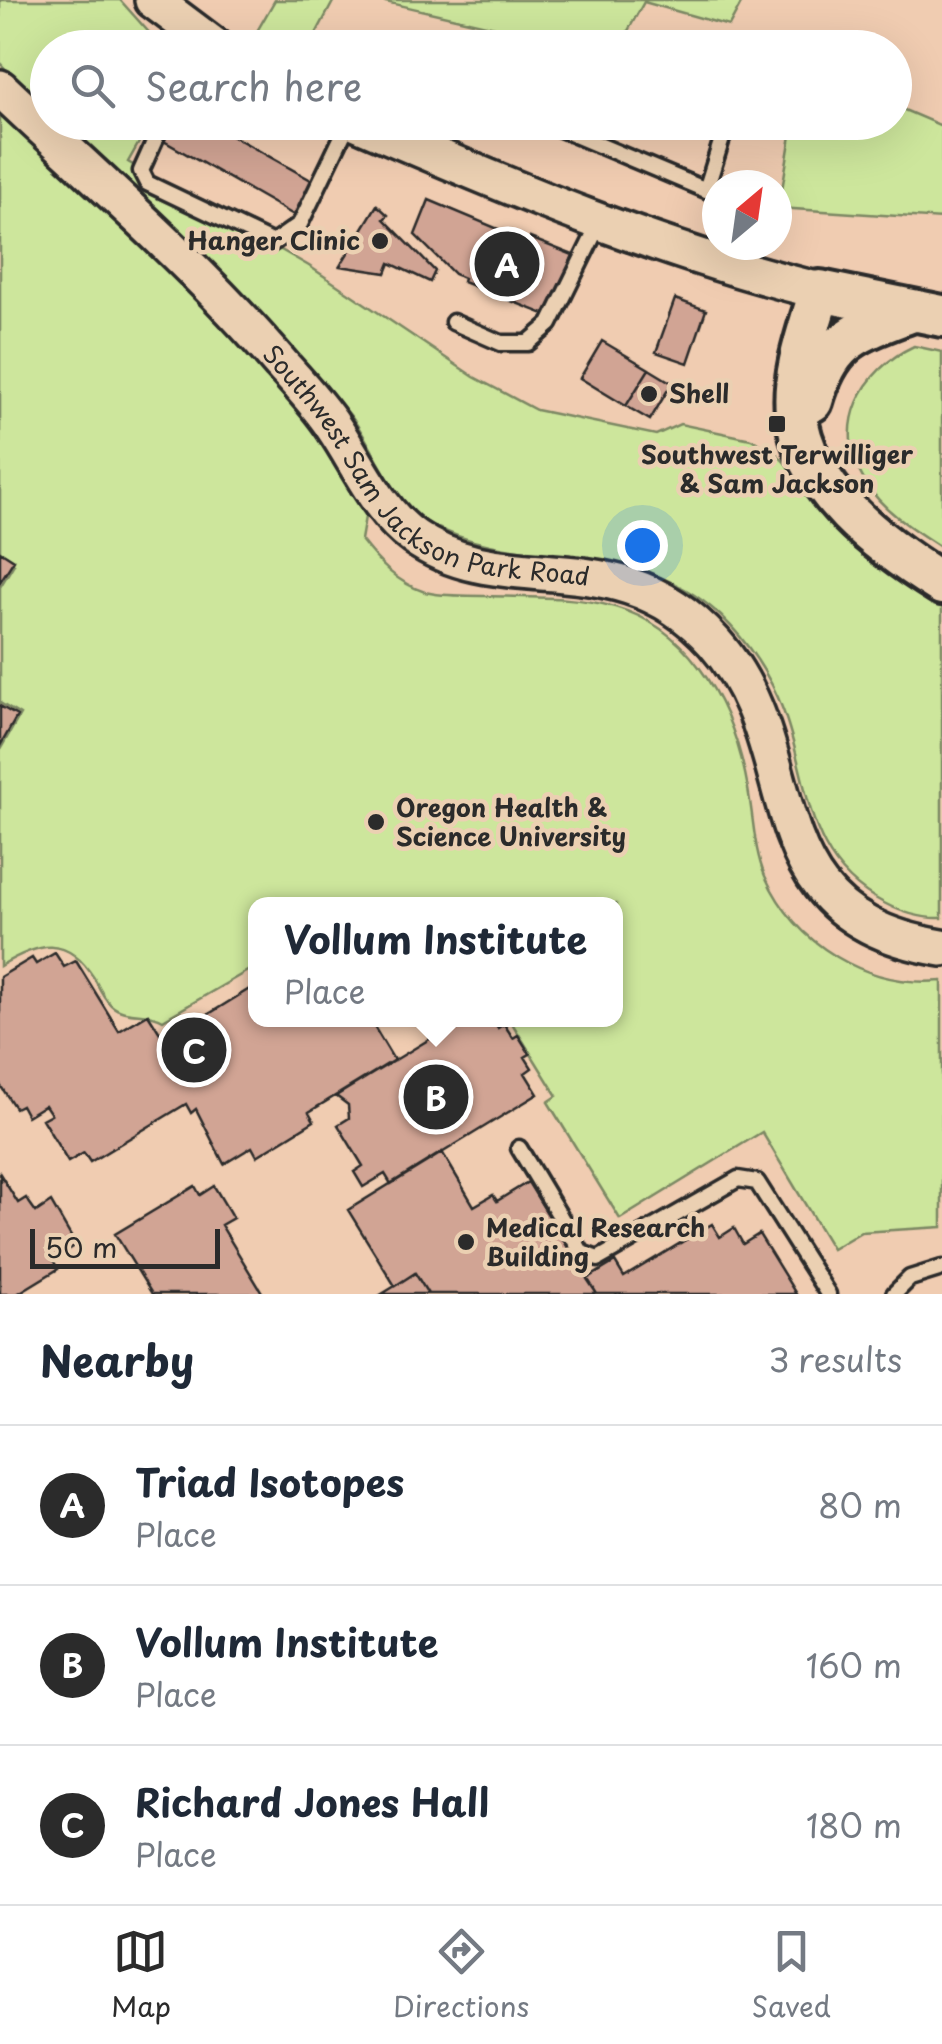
<!DOCTYPE html>
<html lang="en">
<head>
<meta charset="utf-8">
<style>
  body { margin:0; font-family:"Playpen Sans",sans-serif; background:#f6f6f7; color:#1f2937 }
  .compass { position:absolute; left:702px; top:170px; width:90px; height:90px; border-radius:50%; background:#fff; box-shadow:0 10px 40px #0002; rotate:29deg }
  .scale { position:absolute; left:30px; bottom:25px; width:190px; box-sizing:border-box; padding-left:10px; border:5px solid #2b2b2b; border-top:0; font-size:28px; line-height:35px; white-space:nowrap; color:#2b2b2b; -webkit-text-stroke:8px #ebd0b2; paint-order:stroke }
  .you { position:absolute; left:642px; top:545px; width:35px; height:35px; margin:-25px; border:8px solid #fff; border-radius:50%; background:#1a73e8; box-shadow:0 0 0 15px #1a73e833 }
  .badge { display:grid; place-items:center; width:65px; height:65px; border-radius:50%; background:#2b2b2b; color:#fff; font-size:32px; font-weight:700 }
  .pin { position:absolute; translate:-50% -50%; border:5px solid #fff; box-shadow:0 2px 10px #0006 }
  .popup { position:absolute; left:248px; top:897px; width:375px; height:130px; box-sizing:border-box; display:grid; place-content:center; border-radius:20px; background:#fff; filter:drop-shadow(0 2px 8px #0005); font-size:32px; white-space:nowrap; color:#747a83 }
  .popup b { font-size:38px; color:#1f2937 }
  .popup::after { content:''; position:absolute; left:50%; top:100%; margin-left:-20px; border:20px solid transparent; border-top-color:#fff }
  .list { margin:0; padding:0; list-style:none }
  h2 { display:flex; justify-content:space-between; align-items:center; height:130px; margin:0; padding:0 40px; font-size:42px }
  h2 small { font-size:32px; font-weight:400; color:#747a83 }
  .list li { display:grid; grid-template-columns:65px 1fr auto; gap:30px; align-items:center; box-sizing:border-box; height:160px; padding:0 40px; border-top:2px solid #e0e1e3 }
  .list b { display:block; font-size:38px; white-space:nowrap }
  .list p { margin:0; font-size:32px; white-space:nowrap; color:#747a83 }
  .list em { font-size:32px; font-style:normal; color:#747a83 }
  .icon { flex:none; width:55px; height:55px; fill:none; stroke:currentColor; stroke-width:2; stroke-linecap:round; stroke-linejoin:round }
  .map { position:relative; flex:none; width:942px; height:1294px; overflow:hidden }
  .search { position:absolute; background:#fff; box-shadow:0 10px 40px #0002; left:30px; right:30px; top:30px; height:110px; display:flex; align-items:center; gap:25px; box-sizing:border-box; padding:0 35px; border-radius:55px; color:#747a83; font-size:38px }
  .sheet { height:610px; background:#fff }
  nav { display:flex; justify-content:space-around; align-items:center; box-sizing:border-box; height:140px; border-top:2px solid #e0e1e3; background:#fff; font-size:28px; color:#747a83 }
  nav a { display:grid; justify-items:center; gap:5px }
  nav .on { color:#2b2b2b }
  .map>svg:first-child { display:block }
  .green { fill:#cde69c; stroke:#7c8864; stroke-width:2.5 }
  .building { fill:#d1a494; stroke:#2b2b2b; stroke-width:2.5 }
  .lines { fill:none; stroke-linecap:round; stroke-linejoin:round }
  .service-casing { stroke:#2b2b2b; stroke-width:21 }
  .tertiary-casing { stroke:#2b2b2b; stroke-width:42 }
  .secondary-casing { stroke:#2b2b2b; stroke-width:48 }
  .service { stroke:#ebd0b2; stroke-width:14 }
  .tertiary { stroke:#ebd0b2; stroke-width:35 }
  .secondary { stroke:#ebd0b2; stroke-width:40 }
  .poi-dot { fill:#2b2b2b; stroke:#ebd0b2; stroke-width:4 }
  .labels { text-anchor:middle; stroke-width:9; stroke-linejoin:round; paint-order:stroke }
  .poi-label { font-size:25px; font-weight:bold; fill:#2b2b2b; stroke:#ebd0b2; text-anchor:start }
  .street-label { font-size:25px; fill:#2b2b2b; stroke:#ebd0b2 }
</style>
</head>
<body>
<div class="map">
<svg width="942" height="1294" viewBox="0 0 942 1294">
  <rect width="100%" height="100%" fill="#f0ccb1"/>
  <filter id="ink" filterUnits="userSpaceOnUse"><feTurbulence type="fractalNoise" baseFrequency=".01" numOctaves="2"/><feDisplacementMap in="SourceGraphic" scale="20" xChannelSelector="R" yChannelSelector="G"/><feConvolveMatrix kernelMatrix="1 2 1 2 8 2 1 2 1" color-interpolation-filters="sRGB"/></filter>
  <g filter="url(#ink)">
    <path class="green" d="M0,0H120L162,47L48,48L47,114L0,63Z
      M275,0H334L309,47H266L252,40Z
      M377,0H743L729,26L644,2L619,47L586,48Z
      M895,106L942,126V219L779,208L793,123L894,122Z
      M0,109L254,353L298,403L366,511L361,540C378,562 397,583 425,592C444,597 467,595 486,596C571,599 643,591 699,667C729,707 743,753 750,801C754,826 755,852 765,876C796,945 867,988 942,981V1227L861,1232L832,1249L762,1132L620,1219L548,1102L557,1096L510,1020H616V904H256V966L163,1020C147,1010 125,1018 111,1005C104,999 98,986 94,978C67,935 40,942 0,966V750L20,715L0,703V587L14,564L0,555Z
      M56,123H150L128,162L309,266L474,377L536,410L656,435L680,424L751,439L776,453L850,534L942,599V918C923,919 901,912 884,903C803,861 811,785 783,710C771,677 747,641 721,616C634,534 523,573 430,524C392,504 376,448 350,415C265,307 150,223 56,123Z
      M914,346L942,352V548C914,530 883,511 865,482C831,427 862,370 914,346Z"/>
    <path class="building" d="M172,122H208L318,184L299,218L162,140Z
      M429,200L529,242L530,238L573,255L549,316L463,282L464,278L454,274L415,235Z
      M377,205L388,215L384,219L435,271L430,282L390,263L386,273L340,266Z
      M675,299L706,310L688,363L656,352Z
      M602,341L649,369L626,406L580,378Z
      M649,369L672,383L650,420L626,406Z
      M0,551L14,560L0,582Z
      M0,706L17,716L0,746Z
      M55,953L64,967L76,961L119,1031L148,1014L165,1041L256,985V1020H370L394,1060L309,1112L314,1121L257,1156L252,1147L224,1164L196,1109L191,1113L186,1104L90,1162L84,1153L68,1162L42,1119L51,1114L45,1105L27,1116L21,1105L15,1108L0,1085V977L32,958L36,964Z
      M461,1020H493L498,1028L504,1024L513,1038L518,1035L530,1054L525,1057L532,1068L525,1073L538,1094L391,1184L385,1174L363,1187L354,1172L363,1166L338,1125L349,1118L348,1105L336,1096Z
      M442,1152L474,1206L493,1195L497,1201L528,1182L597,1294H428L415,1273L395,1286L348,1210Z
      M0,1174L18,1203L26,1198L36,1212L51,1202L76,1245L53,1260L58,1269L17,1294H0Z
      M195,1186L200,1195L214,1186L233,1218L221,1225L263,1294H152L115,1234Z
      M712,1224L720,1237L734,1228L743,1244L759,1234L796,1294H597L587,1279L615,1262L624,1277Z
      M415,1273L428,1294H382L395,1286Z"/>
    <g class="lines">
      <g class="service-casing">
        <path id="service" d="M163,122L141,171L147,183L273,243L300,224L349,122
          M544,122L706,190L725,129L708,122
          M453,322L501,343H528L550,324L600,222
          M519,1148L582,1253L598,1259L738,1179L757,1182L828,1294
          M894,1294L910,1278L942,1268"/>
      </g>
      <g class="tertiary-casing">
        <g id="tertiary">
          <path d="M153,0L217,48"/>
          <path id="s1" d="M0,88C95,178 196,265 281,364C299,384 319,405 334,428C359,465 378,511 414,537C505,602 618,535 714,642C814,754 742,916 942,948"/>
          <path d="M357,122C508,187 660,252 820,291"/>
        </g>
      </g>
      <g class="secondary-casing">
        <path id="secondary" d="M942,316L820,291C809,329 792,372 796,412C804,490 881,546 942,584
          M812,401C830,338 855,333 912,311"/>
      </g>
      <use href="#service" class="service"/>
      <use href="#tertiary" class="tertiary"/>
      <use href="#secondary" class="secondary"/>
    </g>
  </g>
  <g class="poi-dot">
    <circle cx="380" cy="241" r="10"/>
    <circle cx="649" cy="394" r="10"/>
    <rect x="767" y="414" width="20" height="20" rx="5"/>
    <circle cx="376" cy="822" r="10"/>
    <circle cx="466" cy="1242" r="10"/>
  </g>
  <g class="labels">
    <g class="poi-label">
      <text x="360" y="250" text-anchor="end">Hanger Clinic</text>
      <text x="669" y="403">Shell</text>
      <text x="777" y="464" text-anchor="middle">Southwest Terwilliger<tspan x="777" dy="29">&amp; Sam Jackson</tspan></text>
      <text x="396" y="817">Oregon Health &amp;<tspan x="396" dy="29">Science University</tspan></text>
      <text x="486" y="1237">Medical Research<tspan x="486" dy="29">Building</tspan></text>
    </g>
    <g class="street-label">
      <text dy="9" stroke="none"><textPath href="#s1" startOffset="585">Southwest Sam Jackson Park Road</textPath></text>
    </g>
  </g>
</svg>
<svg class="compass" viewBox="-18 -18 36 36"><path d="M0-13l5 13h-10z" fill="#e53935"/><path d="M0 13l5-13h-10z" fill="#747a83"/></svg>
<div class="scale">50 m</div>
<div class="you"></div>
<div class="pin badge" style="left:507px;top:264px">A</div>
<div class="pin badge" style="left:436px;top:1097px">B</div>
<div class="popup"><b>Vollum Institute</b>Place</div>
<div class="pin badge" style="left:194px;top:1050px">C</div>
<div class="search"><svg class="icon" aria-label="search" viewBox="0 0 24 24"><circle cx="10" cy="10" r="6"/><path d="M15 15l6 6"/></svg>Search here</div>
</div>
<section class="sheet">
<h2>Nearby<small>3 results</small></h2>
<ul class="list">
<li><span class="badge">A</span><div><b>Triad Isotopes</b><p>Place</p></div><em>80 m</em></li>
<li><span class="badge">B</span><div><b>Vollum Institute</b><p>Place</p></div><em>160 m</em></li>
<li><span class="badge">C</span><div><b>Richard Jones Hall</b><p>Place</p></div><em>180 m</em></li>
</ul>
</section>
<nav>
<a class="on"><svg class="icon" aria-label="map" viewBox="0 0 24 24"><path d="M3 6l6-2 6 2 6-2v14l-6 2-6-2-6 2zM9 4v14M15 6v14"/></svg>Map</a>
<a><svg class="icon" aria-label="directions" viewBox="0 0 24 24"><path d="M12 3l9 9-9 9-9-9zM9 14v-3h6M13 9l2 2-2 2"/></svg>Directions</a>
<a><svg class="icon" aria-label="saved" viewBox="0 0 24 24"><path d="M7 4h10v16l-5-4-5 4z"/></svg>Saved</a>
</nav>
</body>
</html>
